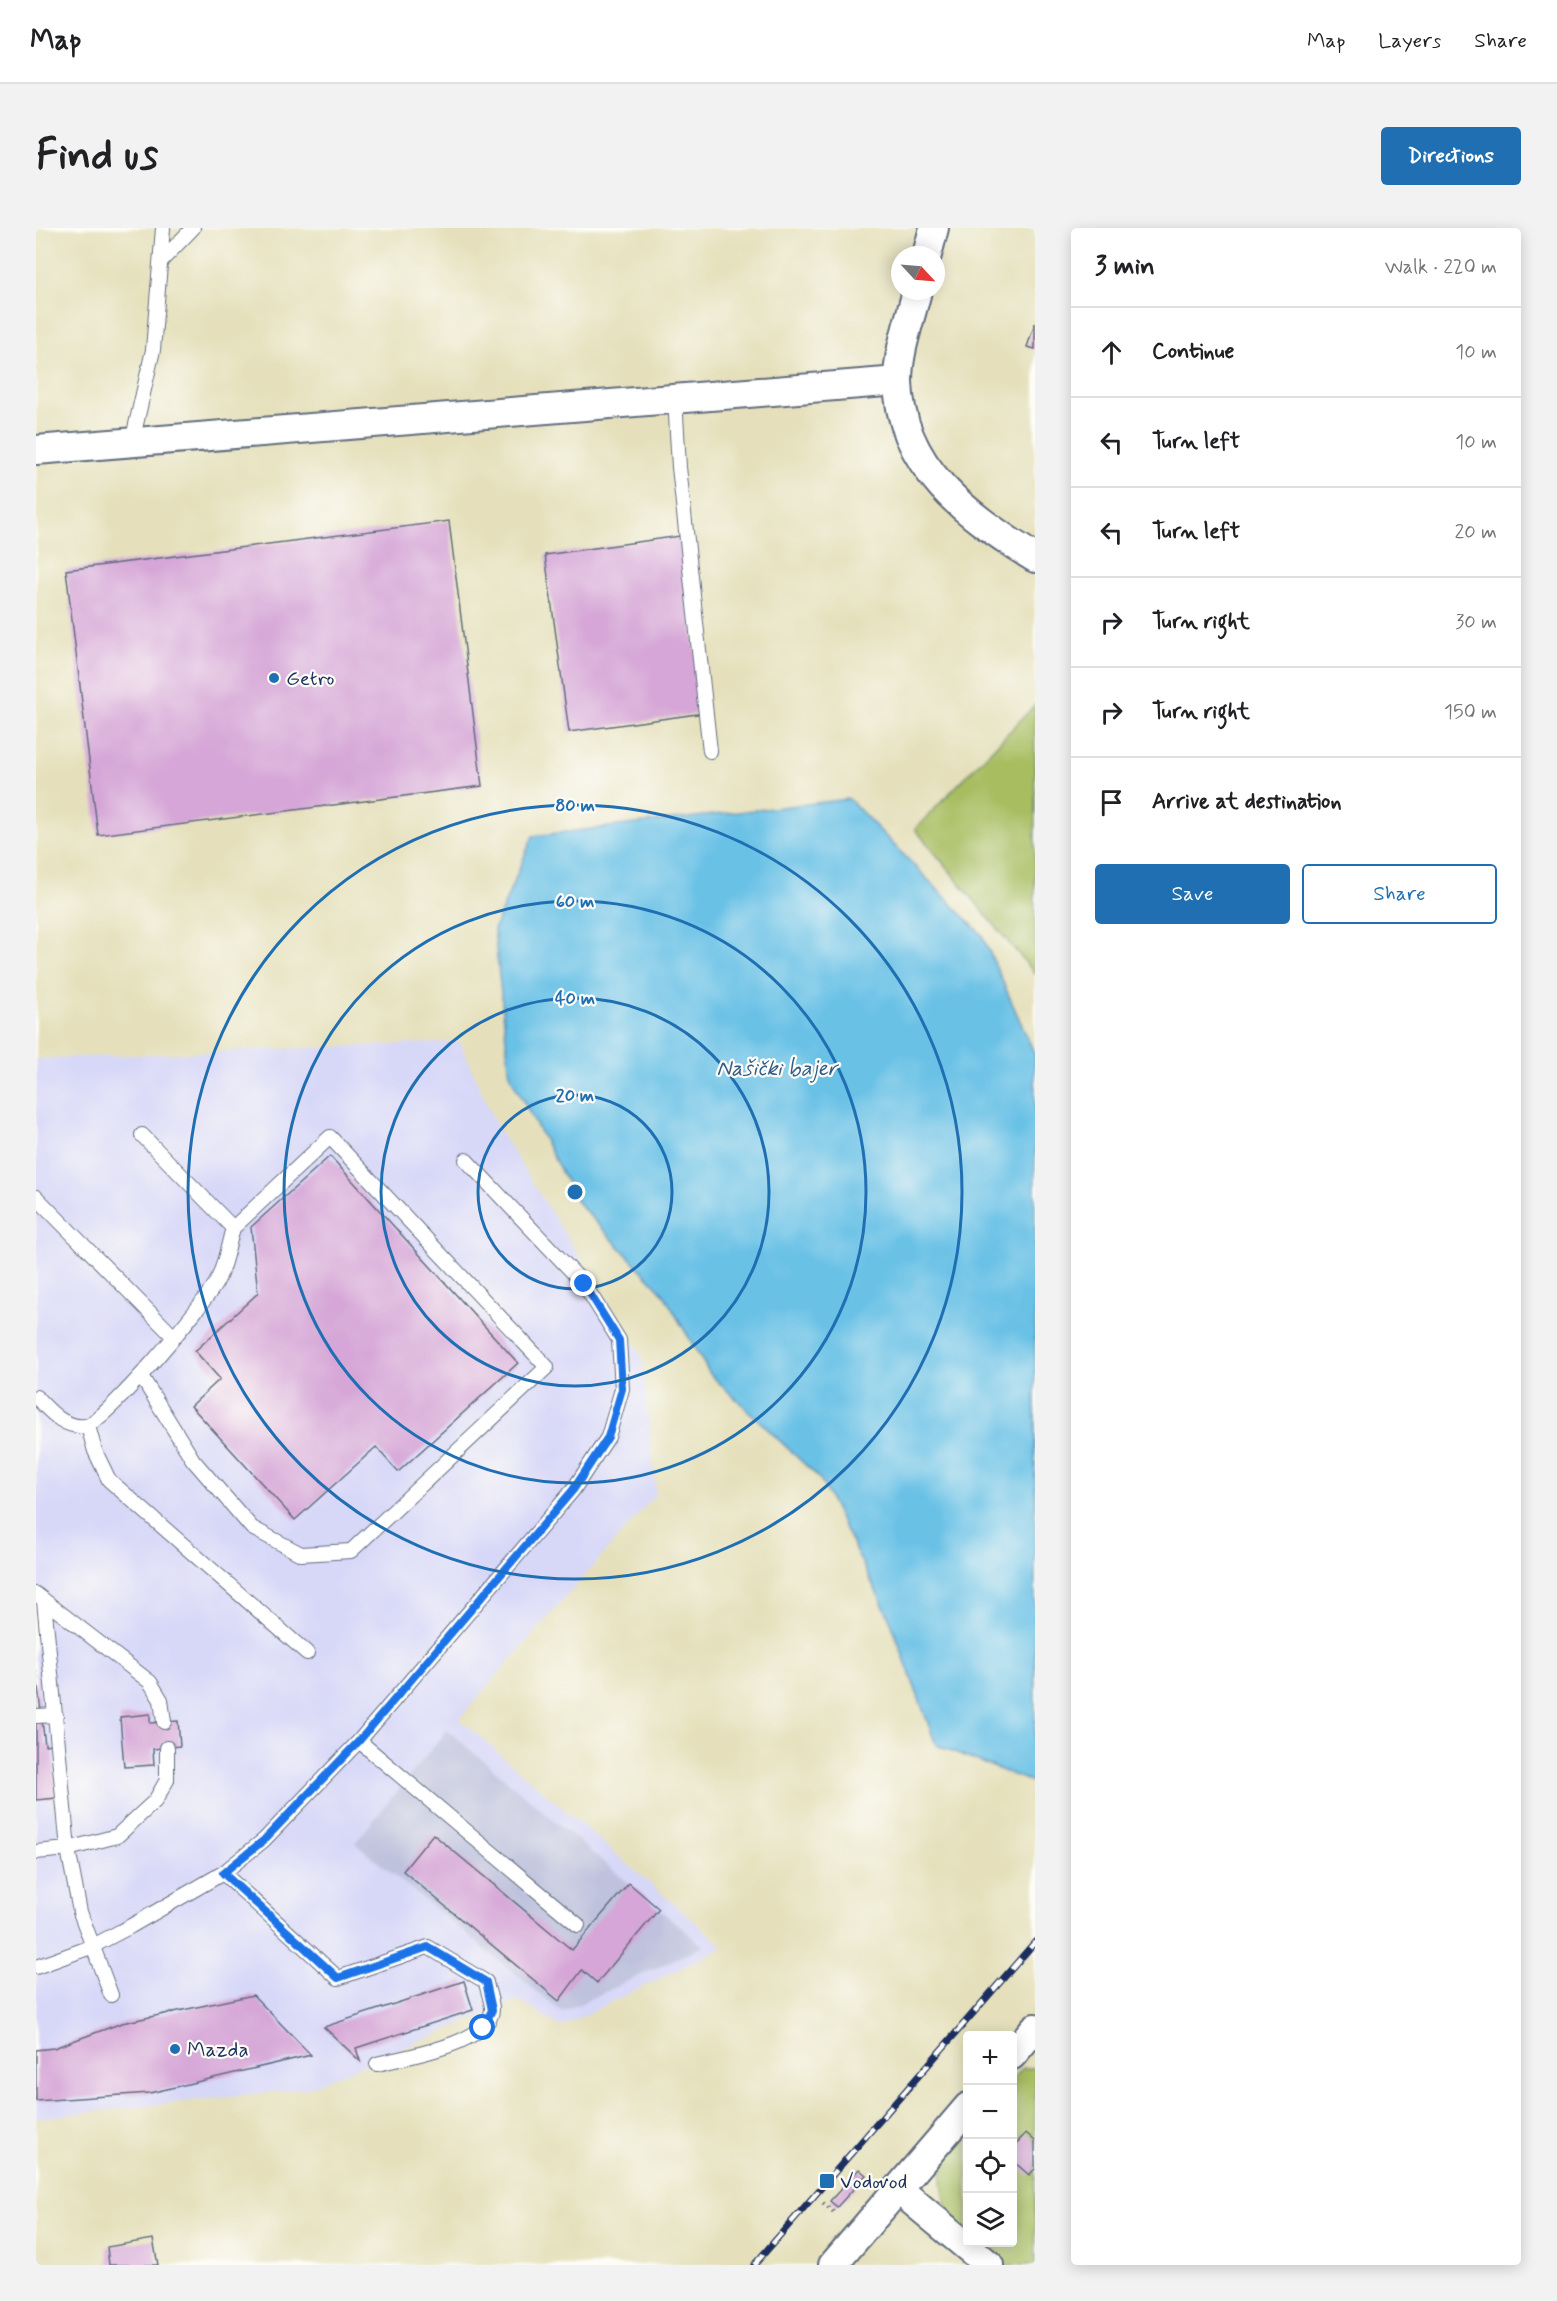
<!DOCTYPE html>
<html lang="en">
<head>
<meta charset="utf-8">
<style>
  body { margin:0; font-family:Mynerve,sans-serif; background:#f2f2f2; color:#202124 }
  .controls { position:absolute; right:18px; bottom:18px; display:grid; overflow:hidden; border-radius:6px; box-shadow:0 3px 15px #0003 }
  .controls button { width:54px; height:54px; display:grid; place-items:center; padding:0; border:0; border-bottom:2px solid #e0e0e0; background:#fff; color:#202124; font:30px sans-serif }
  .compass { position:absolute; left:855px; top:18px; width:54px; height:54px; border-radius:50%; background:#fff; box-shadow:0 3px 15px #0003; rotate:116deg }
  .stop { position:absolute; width:18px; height:18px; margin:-14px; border:4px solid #1a73e8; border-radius:50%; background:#fff }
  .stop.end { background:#1a73e8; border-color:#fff; box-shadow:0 2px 6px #0008 }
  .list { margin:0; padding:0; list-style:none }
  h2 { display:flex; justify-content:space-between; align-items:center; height:78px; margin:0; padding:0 24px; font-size:26px }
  h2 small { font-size:20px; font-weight:400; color:#757577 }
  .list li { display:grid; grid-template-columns:39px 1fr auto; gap:18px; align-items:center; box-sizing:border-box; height:90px; padding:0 24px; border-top:2px solid #e0e0e0 }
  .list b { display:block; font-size:22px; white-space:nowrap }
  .list em { font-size:20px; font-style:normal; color:#757577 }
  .actions { display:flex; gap:12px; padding:18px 24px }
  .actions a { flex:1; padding:14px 0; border:2px solid #1f6fb2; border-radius:6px; text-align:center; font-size:21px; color:#1f6fb2 }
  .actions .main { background:#1f6fb2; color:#fff }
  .icon { flex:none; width:33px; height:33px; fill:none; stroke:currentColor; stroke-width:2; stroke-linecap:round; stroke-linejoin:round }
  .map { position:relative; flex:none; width:999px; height:2037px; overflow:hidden; border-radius:6px }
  header { display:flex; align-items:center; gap:36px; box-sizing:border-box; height:84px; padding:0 30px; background:#fff; border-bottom:2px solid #e0e0e0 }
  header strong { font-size:28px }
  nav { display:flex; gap:33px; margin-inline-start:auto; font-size:21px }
  .intro { display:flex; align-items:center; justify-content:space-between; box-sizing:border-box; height:144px; padding:0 36px }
  h1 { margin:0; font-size:42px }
  .button { padding:15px 27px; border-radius:6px; background:#1f6fb2; color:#fff; font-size:21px; font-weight:700 }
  main { display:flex; gap:36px; padding:0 36px }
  aside { flex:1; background:#fff; border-radius:6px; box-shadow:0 3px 15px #0003 }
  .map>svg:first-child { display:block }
  .built { fill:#d7d7f8 }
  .industrial { fill:#bfc2dd }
  .green { fill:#a7bd61; stroke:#617660; stroke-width:1.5 }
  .water { fill:#69c1e6; stroke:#4278a2; stroke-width:1.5 }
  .building { fill:#d5a6d7 }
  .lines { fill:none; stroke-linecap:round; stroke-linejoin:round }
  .service-casing { stroke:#626d7f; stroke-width:16 }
  .minor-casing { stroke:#626d7f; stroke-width:32 }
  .path { stroke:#626d7f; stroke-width:4; stroke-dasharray:1.5 4.5; stroke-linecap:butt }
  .service { stroke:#fff; stroke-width:14 }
  .minor { stroke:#fff; stroke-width:28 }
  .rail-casing { stroke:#1b2f5e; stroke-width:7 }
  .rail { stroke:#fdfcf7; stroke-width:4.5; stroke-dasharray:14; stroke-linecap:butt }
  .route { stroke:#1a73e8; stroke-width:8 }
  .ring { fill:none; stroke:#1f6fb2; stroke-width:3 }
  .poi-dot { fill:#1f6fb2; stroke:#fdfcf7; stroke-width:2 }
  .labels { text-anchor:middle; stroke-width:4.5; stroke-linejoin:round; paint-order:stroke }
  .poi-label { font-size:21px; fill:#1b2f5e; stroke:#fdfcf7; text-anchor:start }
  .water-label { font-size:22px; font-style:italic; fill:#325b87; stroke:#fdfcf7 }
  .centre { fill:#1f6fb2; stroke:#fdfcf7; stroke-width:3 }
  .ring-label { font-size:18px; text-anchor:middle; font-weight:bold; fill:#1f6fb2; stroke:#fdfcf7; stroke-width:4.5; stroke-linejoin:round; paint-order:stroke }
</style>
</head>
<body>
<header>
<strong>Map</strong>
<nav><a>Map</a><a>Layers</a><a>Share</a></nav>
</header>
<div class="intro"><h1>Find us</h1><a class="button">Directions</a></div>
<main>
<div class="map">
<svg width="999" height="2037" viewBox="0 0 999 2037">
  <rect width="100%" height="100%" fill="#fdfcf7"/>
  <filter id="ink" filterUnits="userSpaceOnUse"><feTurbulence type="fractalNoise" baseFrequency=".0167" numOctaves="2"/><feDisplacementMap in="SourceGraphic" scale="12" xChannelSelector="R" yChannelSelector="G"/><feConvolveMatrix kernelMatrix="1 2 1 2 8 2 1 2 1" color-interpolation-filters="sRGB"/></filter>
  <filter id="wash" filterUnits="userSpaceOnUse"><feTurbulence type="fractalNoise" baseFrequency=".008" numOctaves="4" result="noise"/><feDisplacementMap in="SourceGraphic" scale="24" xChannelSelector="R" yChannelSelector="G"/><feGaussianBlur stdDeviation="1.35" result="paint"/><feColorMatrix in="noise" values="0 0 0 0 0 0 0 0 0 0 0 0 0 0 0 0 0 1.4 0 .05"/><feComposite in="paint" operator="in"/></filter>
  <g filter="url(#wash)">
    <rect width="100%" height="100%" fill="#e5e0bb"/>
    <path class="built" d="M424,814L460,897L606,1128L620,1266L423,1491L688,1719L525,1799L482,1772L271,1860L0,1890V831Z"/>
    <path class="industrial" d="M411,1502L667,1718L526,1784L319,1615Z"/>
    <path class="green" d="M999,477V746L879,601Z
      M986,1840H999V2037H971L942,2015L976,2014L977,1850Z
      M931,1899V2007C907,1987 897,1943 916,1917C920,1911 926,1905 931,1899Z"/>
    <path class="water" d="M813,571L946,707L999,827V1551L996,1554L900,1517L853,1389L784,1251L674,1146L627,1065L542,975L474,848L458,701L497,608Z"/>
    <g id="blocks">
      <path class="building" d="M999,95V121L991,119Z
        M413,293L446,558L62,607L30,342Z
        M644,308L668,485L533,504L509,327Z
        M294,928L482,1135L362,1244L340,1219L259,1292L155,1178L184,1151L159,1123L222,1065L215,999Z
        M0,1443L9,1517L16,1516L21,1570L0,1572Z
        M114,1486V1495L142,1493L144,1518L117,1521L118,1537L88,1539L84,1489Z
        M397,1606L536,1722L593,1655L623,1681L561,1755L546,1742L523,1773L367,1643Z
        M428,1753L437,1782L320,1820L324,1833L288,1799Z
        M217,1767L275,1827L114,1865L0,1873V1822L18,1820L86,1795Z
        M990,1905L999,1913V1941L993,1947L976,1932V1920Z
        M823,1941L830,1947L801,1979L794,1973Z
        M117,2011L122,2037H73L71,2019Z"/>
    </g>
  </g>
  <g filter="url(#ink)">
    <use href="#blocks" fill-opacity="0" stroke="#626d7f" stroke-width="1.5"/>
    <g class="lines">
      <g class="service-casing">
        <path id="service" d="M126,32L157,0
          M639,170L643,239L674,523
          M96,214L117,122L127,0
          M0,969L137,1108
          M105,1148L157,1232L216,1300L265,1326L315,1323L511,1139L294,909L197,1000
          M0,1169C14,1183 27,1200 49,1198C67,1197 171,1073 181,1053C189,1037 192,1017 197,1000L106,907
          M52,1198L59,1223L73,1252L271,1425
          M0,1366L114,1454L125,1472L128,1494
          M8,1373L32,1621L81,1608L119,1573L131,1552V1520
          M0,1488L20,1487
          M323,1513L542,1697
          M0,1624L32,1621L44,1684L75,1767
          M187,1645L302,1750L392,1719L450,1754C451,1762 456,1772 456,1781C455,1816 368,1829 341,1836
          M0,1739L55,1719L95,1698L187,1645L228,1612L323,1513L537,1262L572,1209L586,1161L583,1112L548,1056L430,932"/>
      </g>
      <g class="minor-casing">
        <path id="minor" d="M891,27L898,0
          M881,63C874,92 862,123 862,153C864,240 932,288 999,330
          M0,222L862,153
          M976,1827L999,1800
          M862,1961L953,2037
          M797,2037L932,1879"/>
      </g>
      <path class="path" d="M787,1975L800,1986"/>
      <use href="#service" class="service"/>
      <use href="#minor" class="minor"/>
      <g class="rail-casing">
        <path id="rail" d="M718,2037L999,1714"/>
      </g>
      <use href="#rail" class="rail"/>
    </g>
  </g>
  <g class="lines" filter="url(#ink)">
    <path class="route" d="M447,1800L456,1782L450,1754L392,1719L302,1750L187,1645L228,1612L323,1513L537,1262L572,1209L586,1161L583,1112L548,1056"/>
  </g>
  <g class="ring">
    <circle cx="539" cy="964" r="97"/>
    <circle cx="539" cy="964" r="194"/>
    <circle cx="539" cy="964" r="291"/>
    <circle cx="539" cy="964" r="387"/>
  </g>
  <g class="poi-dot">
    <circle cx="238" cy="450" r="6"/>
    <circle cx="139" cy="1821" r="6"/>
    <rect x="783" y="1945" width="16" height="16" rx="3"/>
  </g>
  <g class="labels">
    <g class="poi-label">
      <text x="250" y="457">Getro</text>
      <text x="151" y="1828">Mazda</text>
      <text x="804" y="1960">Vodovod</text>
    </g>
    <g class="water-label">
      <text x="741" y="847">Našički bajer</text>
    </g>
  </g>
  <circle cx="539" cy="964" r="9" class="centre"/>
  <g class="ring-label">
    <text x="539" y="583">80 m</text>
    <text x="539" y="679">60 m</text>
    <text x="539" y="776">40 m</text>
    <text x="539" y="873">20 m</text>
  </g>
</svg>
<div class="controls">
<button>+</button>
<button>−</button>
<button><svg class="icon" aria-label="locate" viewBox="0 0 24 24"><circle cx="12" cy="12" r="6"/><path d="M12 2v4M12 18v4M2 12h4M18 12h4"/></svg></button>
<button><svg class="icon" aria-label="layers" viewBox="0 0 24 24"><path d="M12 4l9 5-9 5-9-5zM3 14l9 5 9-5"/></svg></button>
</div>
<svg class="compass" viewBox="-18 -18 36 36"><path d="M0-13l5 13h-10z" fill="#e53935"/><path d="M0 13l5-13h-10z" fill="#757577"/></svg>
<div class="stop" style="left:447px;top:1800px"></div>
<div class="stop end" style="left:548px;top:1056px"></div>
</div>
<aside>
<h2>3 min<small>Walk · 220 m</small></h2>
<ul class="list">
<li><svg class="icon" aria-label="ahead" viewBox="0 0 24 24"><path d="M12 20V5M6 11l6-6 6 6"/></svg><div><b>Continue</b></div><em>10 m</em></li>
<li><svg class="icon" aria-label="left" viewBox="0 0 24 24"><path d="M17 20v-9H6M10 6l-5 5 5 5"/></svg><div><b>Turn left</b></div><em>10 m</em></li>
<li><svg class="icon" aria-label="left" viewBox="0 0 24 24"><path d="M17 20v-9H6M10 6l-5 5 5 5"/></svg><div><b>Turn left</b></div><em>20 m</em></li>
<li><svg class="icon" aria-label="right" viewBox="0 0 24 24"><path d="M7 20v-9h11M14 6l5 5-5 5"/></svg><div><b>Turn right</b></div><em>30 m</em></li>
<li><svg class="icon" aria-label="right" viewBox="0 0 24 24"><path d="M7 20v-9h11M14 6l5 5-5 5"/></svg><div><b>Turn right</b></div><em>150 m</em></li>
<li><svg class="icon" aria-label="arrive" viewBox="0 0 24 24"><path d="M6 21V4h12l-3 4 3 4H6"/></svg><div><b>Arrive at destination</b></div></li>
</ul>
<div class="actions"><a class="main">Save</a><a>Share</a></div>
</aside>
</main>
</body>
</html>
